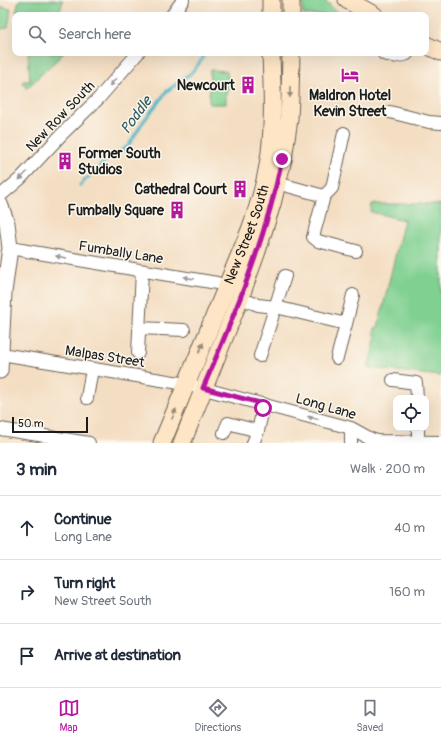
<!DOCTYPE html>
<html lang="en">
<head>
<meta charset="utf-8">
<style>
  body { margin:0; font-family:Pangolin,sans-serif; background:#f2f2f3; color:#1f2937 }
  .controls { position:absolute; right:12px; bottom:12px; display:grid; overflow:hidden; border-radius:8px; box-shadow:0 4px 16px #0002 }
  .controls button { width:36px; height:36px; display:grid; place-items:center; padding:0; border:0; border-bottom:1px solid #e0e1e3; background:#fff; color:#1f2937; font:20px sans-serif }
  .scale { position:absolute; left:12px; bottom:10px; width:76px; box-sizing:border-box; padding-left:4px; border:2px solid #1c1c1c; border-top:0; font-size:11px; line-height:14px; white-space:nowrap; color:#1c1c1c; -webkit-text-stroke:3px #fbf7ec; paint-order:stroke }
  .stop { position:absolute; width:12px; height:12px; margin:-9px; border:3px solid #b5179e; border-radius:50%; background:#fff }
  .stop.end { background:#b5179e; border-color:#fff; box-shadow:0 1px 4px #0008 }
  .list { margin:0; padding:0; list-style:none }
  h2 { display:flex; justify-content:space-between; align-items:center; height:52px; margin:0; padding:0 16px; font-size:17px }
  h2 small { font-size:13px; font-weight:400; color:#747a83 }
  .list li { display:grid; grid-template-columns:26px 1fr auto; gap:12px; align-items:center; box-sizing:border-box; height:64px; padding:0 16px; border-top:1px solid #e0e1e3 }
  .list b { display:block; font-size:15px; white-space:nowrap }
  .list p { margin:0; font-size:13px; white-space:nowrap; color:#747a83 }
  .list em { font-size:13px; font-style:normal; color:#747a83 }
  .icon { flex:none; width:22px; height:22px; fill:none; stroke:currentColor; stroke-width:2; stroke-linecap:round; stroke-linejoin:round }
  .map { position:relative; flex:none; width:441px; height:443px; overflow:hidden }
  .search { position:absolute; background:#fff; box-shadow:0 4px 16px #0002; left:12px; right:12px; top:12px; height:44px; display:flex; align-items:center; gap:10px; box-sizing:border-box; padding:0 14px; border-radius:8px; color:#747a83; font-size:15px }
  .sheet { height:244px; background:#fff }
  nav { display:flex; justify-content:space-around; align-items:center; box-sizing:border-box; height:56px; border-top:1px solid #e0e1e3; background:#fff; font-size:11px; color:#747a83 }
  nav a { display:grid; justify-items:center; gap:2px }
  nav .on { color:#b5179e }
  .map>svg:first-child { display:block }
  .green { fill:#7fd091; stroke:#4e7656 }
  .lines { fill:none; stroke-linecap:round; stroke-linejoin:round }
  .stream { stroke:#4db8ca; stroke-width:3 }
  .minor-casing { stroke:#686056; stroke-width:14 }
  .tertiary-casing { stroke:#686056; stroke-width:17 }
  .secondary-casing { stroke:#686056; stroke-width:19 }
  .minor { stroke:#fff; stroke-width:12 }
  .tertiary { stroke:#fff; stroke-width:15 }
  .secondary { stroke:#fde5c5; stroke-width:17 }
  .oneway { fill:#999 }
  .oneway2 { fill:#988b79 }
  .route { stroke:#b5179e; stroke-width:5 }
  .labels { text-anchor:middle; stroke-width:3; stroke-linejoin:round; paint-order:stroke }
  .poi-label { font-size:14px; font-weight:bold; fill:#1c1c1c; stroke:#fbf7ec; text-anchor:end }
  .street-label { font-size:14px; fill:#1c1c1c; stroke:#fbf7ec }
  .water-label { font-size:15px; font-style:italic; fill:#305a62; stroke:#fbf7ec }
</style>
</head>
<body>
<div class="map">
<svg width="441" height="443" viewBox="0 0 441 443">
  <rect width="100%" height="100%" fill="#fbf7ec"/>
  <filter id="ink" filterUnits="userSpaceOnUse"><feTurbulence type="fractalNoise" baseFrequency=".025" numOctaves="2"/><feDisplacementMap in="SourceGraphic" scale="8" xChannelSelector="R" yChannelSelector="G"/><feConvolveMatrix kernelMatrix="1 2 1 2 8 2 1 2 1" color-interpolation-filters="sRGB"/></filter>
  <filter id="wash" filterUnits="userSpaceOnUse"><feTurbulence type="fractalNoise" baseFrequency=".012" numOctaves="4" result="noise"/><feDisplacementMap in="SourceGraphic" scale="16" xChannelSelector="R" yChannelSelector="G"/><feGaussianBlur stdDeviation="0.9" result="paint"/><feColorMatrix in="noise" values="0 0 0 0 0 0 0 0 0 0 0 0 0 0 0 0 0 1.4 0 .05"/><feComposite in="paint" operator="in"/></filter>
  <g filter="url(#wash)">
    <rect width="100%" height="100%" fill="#f4dec3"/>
    <path class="green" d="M19,0H63L59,15H28L16,13Z
      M302,0H324L341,15H303Z
      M0,7L11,9L8,28L0,29Z
      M28,53H64L27,88L23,84V81H30Z
      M210,70L227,71V77H229V91H226V104H209Z
      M372,204H441V376L368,368L376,336L374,333L375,328L378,327L404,220L371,212Z"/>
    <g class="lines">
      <path class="stream" d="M80,185L104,162L128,146L143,122L167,91L191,73L201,61L205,53"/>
    </g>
  </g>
  <g filter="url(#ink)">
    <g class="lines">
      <g class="minor-casing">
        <path id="minor" d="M172,15L183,0
          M390,112L429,122L441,123
          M344,133L332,188L324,196L313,237L318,241L356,251
          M277,183L324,196
          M0,196L20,179L62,134L99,98L138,53
          M10,248L79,260L217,283L227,287
          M240,298L258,305L276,307L346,324L353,295
          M139,328L184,330
          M138,353L142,271
          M1,354L186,384L351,428L371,439L377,441L441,442
          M260,356L285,276
          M337,358L346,324
          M393,380L416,383L417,398
          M87,398L92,369
          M351,428V443
          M418,428V442
          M0,429L89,443
          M224,433L228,423L258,431
          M253,443L258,431L264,404"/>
      </g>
      <g class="tertiary-casing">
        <path id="tertiary" d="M385,53L395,55L406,53
          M0,204L7,223L10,248L4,292L0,371"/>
      </g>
      <g class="secondary-casing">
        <g id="secondary">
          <path d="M347,0L374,15"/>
          <path d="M271,15V0"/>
          <path d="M291,15V0"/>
          <path d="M426,45L441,52"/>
          <path id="s1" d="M162,443L250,230C259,205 267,179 270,152C274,119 272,86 271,53"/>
          <path d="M182,443L240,298L257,251L272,204L283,159L289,119L290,98L291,53"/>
        </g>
      </g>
      <use href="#minor" class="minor"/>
      <use href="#tertiary" class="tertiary"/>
      <use href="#secondary" class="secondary"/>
    </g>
    <defs><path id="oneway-solid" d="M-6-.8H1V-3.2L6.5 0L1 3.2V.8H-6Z"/></defs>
    <g class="oneway">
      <use href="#oneway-solid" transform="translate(113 82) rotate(131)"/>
      <use href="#oneway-solid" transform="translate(23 176) rotate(135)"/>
      <use href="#oneway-solid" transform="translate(61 257) rotate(-169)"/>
      <use href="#oneway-solid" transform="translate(189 278) rotate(-171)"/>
      <use href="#oneway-solid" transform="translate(313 418) rotate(-165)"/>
    </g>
    <g class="oneway2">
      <use href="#oneway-solid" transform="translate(290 92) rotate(90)"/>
      <use href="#oneway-solid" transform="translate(201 348) rotate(-67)"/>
      <use href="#oneway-solid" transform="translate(174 414) rotate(-68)"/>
    </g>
  </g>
  <g class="lines" filter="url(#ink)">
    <path class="route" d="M263,408L264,404L203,388C235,314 266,239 282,159"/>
  </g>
  <defs>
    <g id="hotel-bare" transform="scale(1.38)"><path d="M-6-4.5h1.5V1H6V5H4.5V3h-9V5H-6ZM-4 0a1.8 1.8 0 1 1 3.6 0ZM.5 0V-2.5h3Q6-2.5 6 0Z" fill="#b5179e" stroke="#fbf7ec" stroke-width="2.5" paint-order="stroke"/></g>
    <g id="building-bare" transform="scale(1.38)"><path d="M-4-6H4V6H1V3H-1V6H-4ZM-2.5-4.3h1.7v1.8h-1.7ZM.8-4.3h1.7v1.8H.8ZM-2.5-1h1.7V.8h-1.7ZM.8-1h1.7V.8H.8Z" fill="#b5179e" stroke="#fbf7ec" stroke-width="2.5" paint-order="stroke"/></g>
  </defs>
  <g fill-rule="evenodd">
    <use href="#hotel-bare" x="350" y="75"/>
    <use href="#building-bare" x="248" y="85"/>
    <use href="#building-bare" x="65" y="161"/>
    <use href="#building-bare" x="240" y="189"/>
    <use href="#building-bare" x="177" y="210"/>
  </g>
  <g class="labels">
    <g class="poi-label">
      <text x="235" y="90">Newcourt</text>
      <text x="350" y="100" text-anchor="middle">Maldron Hotel<tspan x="350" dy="16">Kevin Street</tspan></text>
      <text x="78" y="158" text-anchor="start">Former South<tspan x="78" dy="16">Studios</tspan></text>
      <text x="227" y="194">Cathedral Court</text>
      <text x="164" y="215">Fumbally Square</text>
    </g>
    <g class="street-label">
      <text transform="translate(60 116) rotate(-46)" y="5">New Row South</text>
      <text dy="5" stroke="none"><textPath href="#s1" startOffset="225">New Street South</textPath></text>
      <text transform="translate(121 252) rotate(9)" y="5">Fumbally Lane</text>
      <text transform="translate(105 356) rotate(9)" y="5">Malpas Street</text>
      <text transform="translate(326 406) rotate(16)" y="5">Long Lane</text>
    </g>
    <g class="water-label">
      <text transform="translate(136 115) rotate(-54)" y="5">Poddle</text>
    </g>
  </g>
</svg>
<div class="controls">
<button><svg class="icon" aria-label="locate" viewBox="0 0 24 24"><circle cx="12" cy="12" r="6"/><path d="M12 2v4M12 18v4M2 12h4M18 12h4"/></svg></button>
</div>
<div class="scale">50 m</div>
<div class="stop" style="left:263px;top:408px"></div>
<div class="stop end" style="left:282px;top:159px"></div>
<div class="search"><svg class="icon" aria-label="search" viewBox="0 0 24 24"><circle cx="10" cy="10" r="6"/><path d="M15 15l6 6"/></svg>Search here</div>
</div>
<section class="sheet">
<h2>3 min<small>Walk · 200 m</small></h2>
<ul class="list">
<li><svg class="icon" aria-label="ahead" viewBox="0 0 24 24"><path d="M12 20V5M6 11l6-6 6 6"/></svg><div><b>Continue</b><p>Long Lane</p></div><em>40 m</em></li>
<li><svg class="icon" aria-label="right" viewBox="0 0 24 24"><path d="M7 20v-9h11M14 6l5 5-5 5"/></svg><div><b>Turn right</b><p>New Street South</p></div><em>160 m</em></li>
<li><svg class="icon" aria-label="arrive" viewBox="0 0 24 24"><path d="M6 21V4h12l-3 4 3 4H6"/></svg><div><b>Arrive at destination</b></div></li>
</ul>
</section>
<nav>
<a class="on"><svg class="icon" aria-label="map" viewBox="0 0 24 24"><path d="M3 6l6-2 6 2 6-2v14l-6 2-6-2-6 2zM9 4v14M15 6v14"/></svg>Map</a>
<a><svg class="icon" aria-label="directions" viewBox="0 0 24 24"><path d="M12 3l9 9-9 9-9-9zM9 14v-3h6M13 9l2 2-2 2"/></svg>Directions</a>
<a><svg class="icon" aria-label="saved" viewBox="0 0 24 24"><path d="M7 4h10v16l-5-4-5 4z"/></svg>Saved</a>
</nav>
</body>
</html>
